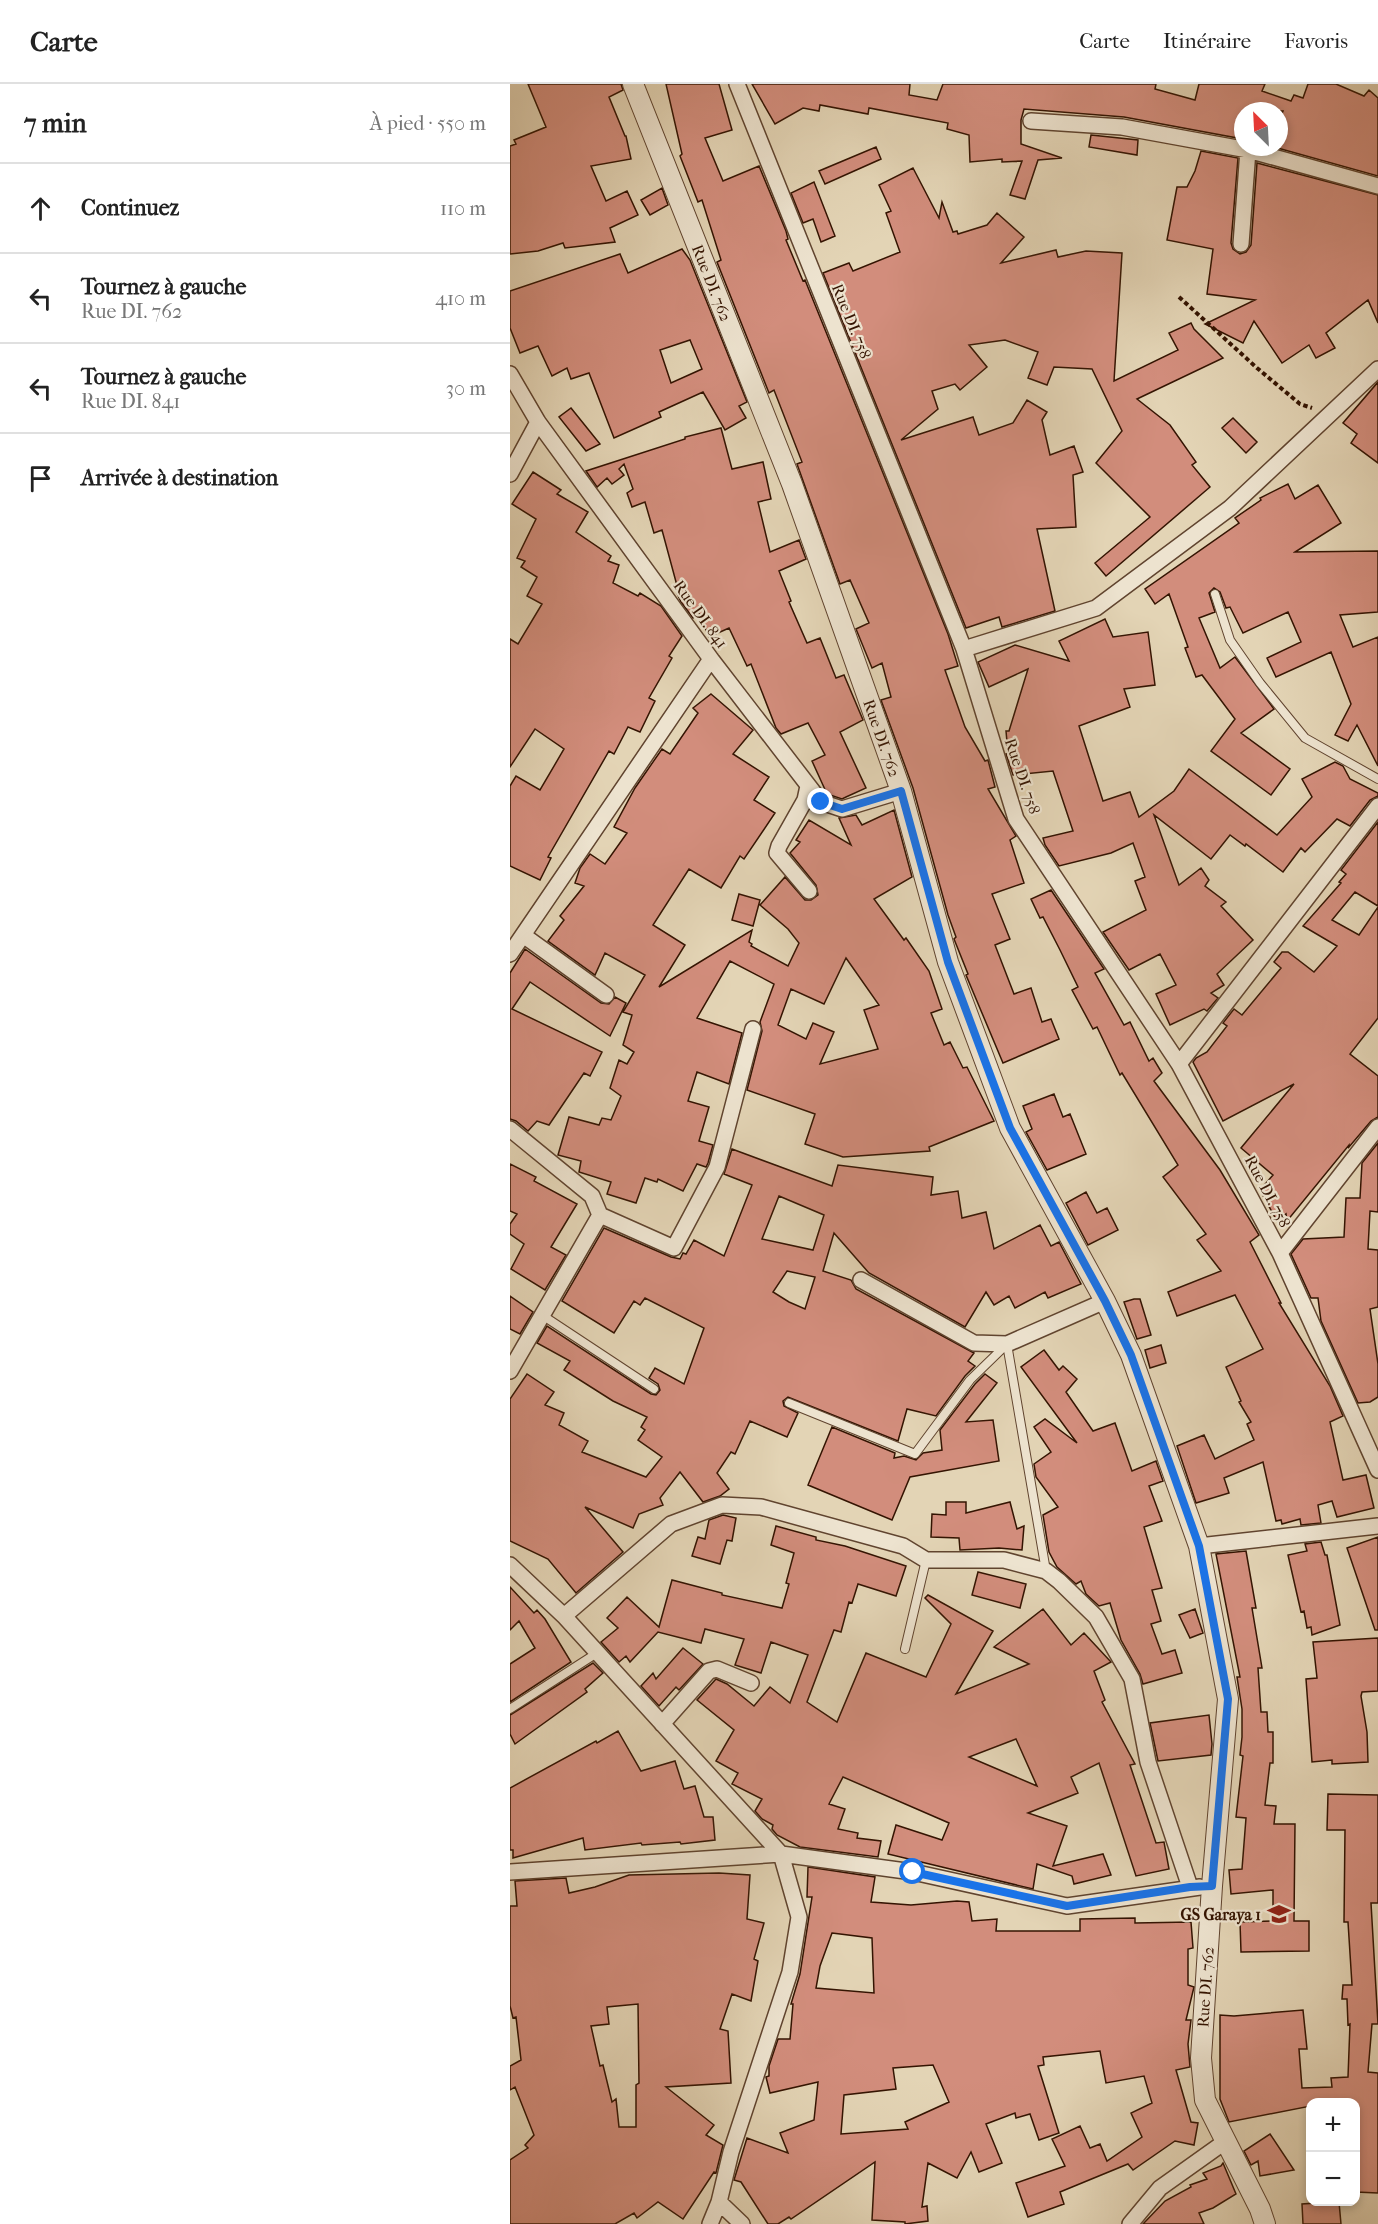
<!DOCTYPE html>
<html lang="fr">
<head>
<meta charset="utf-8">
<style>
  body { margin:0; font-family:"IM FELL French Canon",serif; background:#f2f2f2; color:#222 }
  .controls { position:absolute; right:18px; bottom:18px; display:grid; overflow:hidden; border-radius:12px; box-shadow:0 3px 9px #0003 }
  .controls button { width:54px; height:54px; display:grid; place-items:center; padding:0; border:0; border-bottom:2px solid #e0e0e0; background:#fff; color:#222; font:30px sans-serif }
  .compass { position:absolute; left:724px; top:18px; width:54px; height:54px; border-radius:50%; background:#fff; box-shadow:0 3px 9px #0003; rotate:336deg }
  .stop { position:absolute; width:18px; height:18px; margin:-14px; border:4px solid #1a73e8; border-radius:50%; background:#fff }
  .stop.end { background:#1a73e8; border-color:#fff; box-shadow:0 2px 6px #0008 }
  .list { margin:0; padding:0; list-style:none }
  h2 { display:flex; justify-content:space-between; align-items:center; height:78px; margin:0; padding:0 24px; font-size:26px }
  h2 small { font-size:20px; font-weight:400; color:#767676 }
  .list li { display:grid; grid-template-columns:39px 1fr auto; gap:18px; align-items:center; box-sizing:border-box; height:90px; padding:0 24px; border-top:2px solid #e0e0e0 }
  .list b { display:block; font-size:22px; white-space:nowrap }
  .list p { margin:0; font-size:20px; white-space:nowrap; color:#767676 }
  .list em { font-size:20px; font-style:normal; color:#767676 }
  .icon { flex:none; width:33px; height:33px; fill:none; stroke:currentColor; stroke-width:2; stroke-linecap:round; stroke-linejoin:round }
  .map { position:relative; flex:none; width:868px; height:2140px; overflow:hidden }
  header { display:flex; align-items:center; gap:36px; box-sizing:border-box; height:84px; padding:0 30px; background:#fff; border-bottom:2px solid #e0e0e0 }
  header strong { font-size:28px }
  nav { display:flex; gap:33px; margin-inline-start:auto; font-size:21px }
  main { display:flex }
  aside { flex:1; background:#fff }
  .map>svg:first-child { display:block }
  .building { fill:#d28d7c; stroke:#341402; stroke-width:1.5; fill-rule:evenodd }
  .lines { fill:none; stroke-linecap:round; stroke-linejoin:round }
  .service-casing { stroke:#60442f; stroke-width:10 }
  .minor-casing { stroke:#60442f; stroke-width:18 }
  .tertiary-casing { stroke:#60442f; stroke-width:22 }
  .path { stroke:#341402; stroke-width:4; stroke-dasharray:4.5 3; stroke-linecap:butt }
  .service { stroke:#ede3cf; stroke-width:8 }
  .minor { stroke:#ede3cf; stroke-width:15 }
  .tertiary { stroke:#ede3cf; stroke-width:20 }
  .route { stroke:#1a73e8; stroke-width:8 }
  .labels { text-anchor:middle; stroke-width:4.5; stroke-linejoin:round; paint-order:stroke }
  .street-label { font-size:16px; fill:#341402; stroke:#ede3cf }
  .poi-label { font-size:16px; font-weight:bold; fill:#341402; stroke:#ede3cf; text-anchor:end }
</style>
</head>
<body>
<header>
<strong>Carte</strong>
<nav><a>Carte</a><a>Itinéraire</a><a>Favoris</a></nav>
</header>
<main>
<aside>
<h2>7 min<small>À pied · 550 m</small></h2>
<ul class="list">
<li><svg class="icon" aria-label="ahead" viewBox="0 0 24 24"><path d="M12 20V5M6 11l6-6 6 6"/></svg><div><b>Continuez</b></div><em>110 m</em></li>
<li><svg class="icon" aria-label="left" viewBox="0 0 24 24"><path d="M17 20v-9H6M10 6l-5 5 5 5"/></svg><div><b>Tournez à gauche</b><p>Rue DI. 762</p></div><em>410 m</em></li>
<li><svg class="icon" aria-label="left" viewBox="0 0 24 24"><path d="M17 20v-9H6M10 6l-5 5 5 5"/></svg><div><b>Tournez à gauche</b><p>Rue DI. 841</p></div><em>30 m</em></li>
<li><svg class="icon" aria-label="arrive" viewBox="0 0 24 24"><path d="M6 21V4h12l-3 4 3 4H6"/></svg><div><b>Arrivée à destination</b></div></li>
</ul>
</aside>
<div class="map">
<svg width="868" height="2140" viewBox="0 0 868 2140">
  <rect width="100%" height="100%" fill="#e3d4b5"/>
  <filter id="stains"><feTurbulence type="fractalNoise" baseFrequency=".00333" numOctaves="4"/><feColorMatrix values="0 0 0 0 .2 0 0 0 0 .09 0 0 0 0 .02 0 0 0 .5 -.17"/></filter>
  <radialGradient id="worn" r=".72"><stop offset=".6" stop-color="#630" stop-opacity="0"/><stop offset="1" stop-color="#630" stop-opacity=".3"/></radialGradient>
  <path class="building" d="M18,0H111L113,6L99,13L115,52H116L121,75L81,82L96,117L117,107L128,131L100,144L105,158L55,164L53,159L28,167L0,170V62L6,60L4,56L36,43Z
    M156,0H209L222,46L195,54L213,97L249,82L276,147L278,155L276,156L293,197L295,196L438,550L448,582L435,586L455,643L475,677L478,676L485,703L478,705L506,752L500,756L514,799L482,810L500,855L485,861L504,910L521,904L532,938L541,935L549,955L493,979L456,891L458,890L444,855L446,853L438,831L403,704L371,616L381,613L372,579L362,584L346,545L359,539L340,496L330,500L287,380L292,378L264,306L259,309L207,178L211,176L192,116L188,118L170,72L172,70Z
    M242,0H400L399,11L427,16L433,0H646L645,5L685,16L689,0H755L752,7L781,17L784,11L793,14L798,0H826L854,12L859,6L868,14V92L764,63H769V37L773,27H733V55L614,33L514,25L511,36V60L552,74L528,76L515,115L500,111L512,77L492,78V75L460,78L459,51L437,45L438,39L359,24L358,30L310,21L309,27L293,24L265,40Z
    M581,51L628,56L627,71L579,63Z
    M366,63L371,75L315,100L309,87Z
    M691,67L728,74L721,159L723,165L730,170L736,168L741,161L747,79L868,111V239L858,216L816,249L825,264L806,274L799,261L772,279L744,237L733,259L695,240L745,216L697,210L703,165L657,156L667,103H677L685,87Z
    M403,84L429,134L432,118L443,148L447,147L448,150L477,141L487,129L514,153L491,179L546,166L548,173L576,167L612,169L604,297L668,266L659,249L681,239L684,245L713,274L627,315L660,341L686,378L682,381L700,403L596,492L585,479L640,433L586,379L612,347L582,285L544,283L537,301L518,294L528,268L495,256L459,261L477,283L450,306L445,300L422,307L428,325L391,356L463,333L469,351L503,339L517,316L537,328L532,336L540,371L564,362L573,388L563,391L566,443L527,445L545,527L492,543L489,533L456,544L313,189L339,179L343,187L390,168L376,129L381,127L369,101Z
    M304,98L325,152L311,158L303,135L293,139L281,109Z
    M152,104L158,121L140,131L131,116Z
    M172,165L180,176L237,318L229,322L236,334L215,346L193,308L149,328L151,333L104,354L79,289L61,295L57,284L42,292L28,262L10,269L0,244V207L110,170L118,189ZM180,256L192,285L161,299L150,266Z
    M868,298V379L841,359L847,350L833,339Z
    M61,324L90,360L76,367L49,333Z
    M723,334L747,358L736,369L712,344Z
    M211,344L222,385L253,378L261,415L248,418L260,468L289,456L296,475L269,487L281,517L279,518L297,559L310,554L326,594L334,591L353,636L330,648L356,704L336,713L332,715L317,710L302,677L315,671L298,639L271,650L266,644L241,580L237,582L219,544L199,553L188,527L183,534L171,518L167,509H169L152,446L144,449L135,418L122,423L117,409L123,405L114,380L109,385L114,391L102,400L97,394L87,403L76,387L175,355V353Z
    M23,388L51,406L47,410L78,428L66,448L101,472L98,477L109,481L103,499L128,512L130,509L151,522L172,552L159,572L162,574L139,614L145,617L130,648L118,643L104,670L99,667L38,773L41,774L30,796L0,782V702L6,692L30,706L54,665L25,645L0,683V555L8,560L32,520L17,512L27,493L11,483L15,477L7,474L26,435L2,420Z
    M778,400L785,415L808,401L831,439L785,468L868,467V528L830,531L843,563L868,553V682L847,641L838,657L825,651L841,620L821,568L766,593L757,574L791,558L778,528L733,549L720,523L716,524L710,508L704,504L699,509L705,528L689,534L710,584L725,573L764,625L731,649L780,685L761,711L701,667L725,635L692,591L686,593L675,564L678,563L659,510L645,520L635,505L729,439L725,434L751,416L750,414Z
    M595,535L603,553L638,548L645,601L614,605L620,623L569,642L593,717L620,708L629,733L664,707L679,685L767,751L802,713L792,695L825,678L833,682L840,695L868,709V712L860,716L840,742L827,735L795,768L791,764L773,788L736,760L735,762L720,751L701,775L644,731L669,801L691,784L699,796L695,802L716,818L711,822L743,856L707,890L714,901L701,909L708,914L697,927L694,925L660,941L646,910L666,901L650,870L619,886L593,848L636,826L625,797L635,793L623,759L601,769L549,782L535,761L533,754L563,747L543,687L503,691L496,670L498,669L496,647H499L518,585L479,603L468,578L505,561L559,577L549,557Z
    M201,610L243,646L223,670L259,693L244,716L265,729L234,775L230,772L211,804L179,785L143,841L175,861L149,903L242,846L239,858L242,860L241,862L278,882L289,859L278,845L250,821L275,793L295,816H301L308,811L306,801L280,769L290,758L286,756L299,736L341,761L329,734L346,731L352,741L384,726L402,793L364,815L394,856L396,854L419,887L432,925L421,929L434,961L440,958L453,984L457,983L484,1037L419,1063L420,1067L333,1073L295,1060L305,1030L237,1006L252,947L250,938L264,900L220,877L187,934L232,949L219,1000L187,988L178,1017L199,1023L189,1057L203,1061L198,1079L196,1083L187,1080L173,1107L148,1095L147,1098L135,1094L126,1119L97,1110L101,1098L69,1088L71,1077L48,1071L59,1033L89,1041L92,1034L101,1036L111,1012L100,1004L109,976L117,980L124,968L113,961L122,931L113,928L135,891L95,869L85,891L38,857L54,836L50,832L74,802L65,799L70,784L80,770L95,780L117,749L104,743L125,704L152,665L160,670L188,629L183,624ZM336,874L369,921L354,926L368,965L310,980L324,948L303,939L296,955L268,941L281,905L314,920Z
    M868,738V822L845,808L822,836L849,851L868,823V934L840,970L868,992V1033L861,1037L839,1063V1061L777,1137L776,1130L767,1137L750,1106L763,1091L731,1064L784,1000L713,1037L683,978L686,974L697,968L717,942L713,939L724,925L732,931L771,884L764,878L772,868H778L804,888L827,862L793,842L831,799L829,798L836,790L831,786Z
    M541,806L594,885L585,889L614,941L620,938L639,977L643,974L652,989L644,997L710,1086L749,1151L740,1158L771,1219H769L820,1302L833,1332L820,1338L833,1396L856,1391L864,1424L827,1433L822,1417L808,1421L811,1439L791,1441L790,1435L772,1440L771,1436L766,1437L753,1378L714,1394L719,1409L686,1419L667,1362L694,1351L705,1375L744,1356L737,1340L741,1338L729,1318L731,1317L716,1283L753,1265L725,1211L667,1232L658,1208L711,1187L687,1156L696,1150L653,1093L668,1081L612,989L610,991L587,943L583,945L562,906L568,903L550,866L533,833L530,834L521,815Z
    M229,810L250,816L243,842L222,836Z
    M15,865L91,919L99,920L105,913L116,919L100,952L20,898L2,925L92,968L80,992L74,989L39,1041L27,1037L18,1047L6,1037L0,1035V889Z
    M544,1010L553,1033L560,1030L576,1070L537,1086L516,1048L522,1045L513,1022Z
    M868,1059V1128L860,1127L858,1165L868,1166V1223L860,1225L868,1280V1313L860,1318L848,1319L811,1237L808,1214H801L781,1170L793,1155L834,1153L836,1114H850L852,1079Z
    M222,1065L322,1102L328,1081L423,1093L421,1111L448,1107L452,1134L476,1128L484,1165L530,1141L541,1162L549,1158L571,1200L538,1214L535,1208L505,1224L499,1212L484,1221L476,1208L455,1243L359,1189L324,1149L313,1187L341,1196L346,1205L464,1269L458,1277L465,1282L455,1292L426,1332L397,1325L388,1357L278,1313L273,1317L274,1322L288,1329L277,1353L240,1337L225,1370L221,1368L207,1389L219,1405L210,1412L193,1418L170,1388L150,1414L153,1421L129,1430L123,1444L75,1423L113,1468L66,1509L38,1475L0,1457V1315L17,1290L44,1308L35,1321L54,1329L49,1341L78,1357L72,1368L136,1393L152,1373L128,1356L135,1346L131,1343L137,1333L103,1317L54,1286L60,1277L27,1259L37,1242L141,1310L146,1311L150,1306L148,1300L139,1294L145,1284L174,1300L194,1244L135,1214L130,1221L124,1217L104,1249L52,1217L94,1144L161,1173L170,1175L173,1169L176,1170L184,1156L214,1172L242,1101L214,1090ZM269,1112L314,1131L303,1166L252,1155ZM277,1187L305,1193L295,1225L279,1218L263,1208Z
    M0,1080L26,1093L24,1097L67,1120L41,1163L56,1171L35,1206L1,1185L14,1160L0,1150V1140L7,1130L0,1127Z
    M576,1108L587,1129L597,1124L608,1146L578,1161L556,1119Z
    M0,1212L23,1228L10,1250L0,1245Z
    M624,1215H630L641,1251L627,1255L614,1218Z
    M651,1261L656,1279L640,1284L635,1266Z
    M534,1266L549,1286L553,1282L567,1295L556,1308L583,1347L605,1339L622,1387L646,1377L653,1397L639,1402L652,1437L634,1443L652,1504L642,1506L651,1537L641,1540L652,1570L665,1566L672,1589L633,1600L630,1590L611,1556L600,1519L589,1522L576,1510L571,1497L566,1500L547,1483L539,1468L533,1431L548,1423L526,1393L524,1380L541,1368L524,1343L535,1335L567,1359L511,1283Z
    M475,1290L487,1299L456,1338L483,1336L489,1377L400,1393L382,1436L298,1401L322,1343L385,1369L384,1374L394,1372L406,1376L413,1369L432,1366L430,1346L465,1300Z
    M436,1418H456V1429L500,1418L507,1445L514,1442L512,1466L489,1464L450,1466L449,1454L421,1453L422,1430L436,1431Z
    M213,1431L226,1434L222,1457L217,1456L210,1480L182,1472L188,1453L195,1455L199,1436Z
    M266,1442L306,1453V1456L335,1462L396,1482L386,1512L348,1500L342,1519L339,1518L331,1548L324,1546L297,1618L327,1638L356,1569L416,1593L441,1540L415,1514L418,1511L483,1547L446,1610L519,1580L484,1563L533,1525L561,1561L574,1549L601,1578L584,1587L595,1616L592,1618L625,1680L620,1681L646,1759L654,1758L659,1785L626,1792L589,1679L561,1693L568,1709L518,1729L557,1742L543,1782L593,1770L601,1791L564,1800L562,1792L527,1780L523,1805L378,1770L386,1741L432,1756L439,1739L333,1693L319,1720L335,1725L328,1745L348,1749L347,1754L371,1757L368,1773L290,1763L267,1751L262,1745L263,1741L252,1735L245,1727L252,1715L222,1700L228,1689L206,1677L224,1646L187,1616L206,1595L217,1600L244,1622L260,1603L280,1619L298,1571L261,1558L251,1589L225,1581L234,1555L195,1545L191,1559L148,1548L120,1578L116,1572L109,1578L91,1558L108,1544L97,1534L117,1513L149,1543L162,1496L212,1509V1511L272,1524L279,1500L276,1499L284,1469L261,1461ZM506,1655L527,1702L459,1673Z
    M868,1453V1546H865L837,1464Z
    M811,1458L815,1471H817L830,1541L802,1551L801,1543L797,1544L794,1527L791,1528L778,1471L797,1467L795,1460Z
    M736,1467L746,1524H742L752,1584H748L751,1628H757L758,1648H763V1679H760L755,1721L766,1722L764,1740H785L784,1837H799V1867L731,1868L730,1838L763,1837V1806L721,1810L719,1786L732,1785L736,1734L726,1733L733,1672L730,1671L732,1653V1625L727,1593H730L706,1470Z
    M468,1488L516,1500L510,1524L462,1511Z
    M0,1503L24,1529L27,1526L35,1535L61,1578L0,1618V1580L25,1564L9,1537L0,1546Z
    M685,1525L693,1549L680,1554L669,1531Z
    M868,1554V1607L852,1608L851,1612L857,1648L858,1678L822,1680V1676L802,1678L796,1595L807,1594L803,1558Z
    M173,1564L193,1580L169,1606L166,1603L149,1622L131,1602L143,1589L146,1595Z
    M83,1579L93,1589L75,1605L77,1608L5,1660L0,1650V1631Z
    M699,1631L702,1660L701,1671L648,1677L640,1639Z
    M108,1647L131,1687L165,1677L174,1705L185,1702L194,1733H203L205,1756L171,1760L170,1758L132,1761L131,1759L75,1766L73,1754L3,1774V1766H0V1704L86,1657L87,1659Z
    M818,1710L868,1711V1819H861L868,1940H862L858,1988L868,1989V2109L846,2108V2019H801V2022L719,2038L710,2015V1931L724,1932L793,1926L797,1965H789L792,2004L822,2003L821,1994L838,1993L840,1940L838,1941L837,1915H832L833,1901H842L838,1838H834L835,1746H817Z
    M298,1783L365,1793L361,1818L401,1821L447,1817L459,1818L462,1837L487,1835L486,1847H570V1835L625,1834V1839L681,1838L683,1864L678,1865V1901L684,1903L676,1936H681L678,1960L680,1983L666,1986L681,2038L688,2039L684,2061L665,2057L623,2086L618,2080L550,2108L554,2120L518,2133L506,2099L555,2082L542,2055L570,2042L580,2064L590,2060L597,2077L632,2053L621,2029L642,2019L634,1992L596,1999L590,1967L533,1973L534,1981L528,1982L549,2049L529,2056L520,2030L506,2034L505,2029L476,2040L492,2079L469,2088L461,2068L447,2094L418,2079L412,2123L417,2122L418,2137L395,2140V2138L362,2136L365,2078L281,2135L279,2133L268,2140H258L231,2098L224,2096L237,2054L278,2069L270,2049L304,2036L308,1998L260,2009L256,1993L259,1992V1982L268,1955H280L283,1920H281L290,1890L302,1813H297ZM322,1849L362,1854L364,1909L306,1904L310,1882ZM423,1981L439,2018L395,2038L398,2045L331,2050L334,2011L386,2005L383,1984Z
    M209,1789L240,1791L237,1835L254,1839L244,1875L248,1877L241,1917L222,1910L210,1945L218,1947L221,1999L156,2003L204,2041L196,2051L213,2061L206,2089L204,2088L173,2135L148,2118L127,2134L124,2129L105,2140H0V2076L18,2064L15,2061L24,2051L5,2003L0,2006V1982L11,1976L6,1933L3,1934L0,1922V1822H7L5,1797L56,1794L59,1809L85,1803L119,1791ZM128,1920L129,1999L126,2001V2043H109L106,2015L102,2018L93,1981L90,1982L81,1942L99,1940L97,1923Z
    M760,2050L784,2086L750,2092L748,2077L741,2081L734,2067Z
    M713,2079L726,2110L703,2124L689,2129L694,2140H633L655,2117L681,2103L680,2101L697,2095L693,2089L711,2082Z
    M806,2118H829L831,2140H793L792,2120L806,2119Z"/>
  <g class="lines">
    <g class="service-casing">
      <path id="service" d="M705,510L720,556L750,599L795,654L868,695
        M32,1231L144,1305
        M497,1260L536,1487
        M279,1319L405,1370L460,1296L496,1261
        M395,1565L416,1476
        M0,1625L87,1569"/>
    </g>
    <g class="minor-casing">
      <path id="minor" d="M227,0L454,565L506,735L669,980L770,1169L868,1386
        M521,37L612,43L738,66L868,102
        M731,160L738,66
        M0,290L28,338L201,575L311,718L332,725L391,707
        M0,390L28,338
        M454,565L586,524L720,424L868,285
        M298,702L295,716L269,762L267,769L299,807
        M13,851L96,911
        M0,870L201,575
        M669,980L868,722
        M0,1045L82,1112L90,1131L0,1287
        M90,1131L164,1164L207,1083L243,945
        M770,1169L868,1043
        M351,1196L464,1259L497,1260L595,1217
        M689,1462L868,1442
        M0,1481L54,1532L271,1770L289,1833L280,1888L221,2068L209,2118L232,2140
        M54,1532L161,1440L212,1421L251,1423L393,1462L416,1476H494L536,1487L549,1497L586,1533L622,1595L638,1678L680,1803
        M152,1640L199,1587L207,1585L241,1599
        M0,1788L271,1770L403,1788L557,1822L690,1803
        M200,2140L209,2118
        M620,2140L650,2104L716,2057"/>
    </g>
    <g class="tertiary-casing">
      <g id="tertiary">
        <path id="s1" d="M123,0L282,400L391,707L438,878L500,1044L595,1217L621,1271L689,1462L718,1615L702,1802L691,1974L695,2016L750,2125L755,2140"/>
      </g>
    </g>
    <path class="path" d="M669,213L747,284L790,320L802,324"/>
    <use href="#service" class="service"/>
    <use href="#minor" class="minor"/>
    <use href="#tertiary" class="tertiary"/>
  </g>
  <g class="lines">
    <path class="route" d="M311,718L332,725L391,707L438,878L500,1044L595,1217L621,1271L689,1462L718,1615L702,1802L680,1803L557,1822L403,1788"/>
  </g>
  <defs>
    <g id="school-bare" transform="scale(1.8)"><path d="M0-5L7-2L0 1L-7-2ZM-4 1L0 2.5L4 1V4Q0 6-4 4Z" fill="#8f2418" stroke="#ede3cf" stroke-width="2.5" paint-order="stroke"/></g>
  </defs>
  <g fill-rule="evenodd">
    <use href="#school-bare" x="769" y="1830"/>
  </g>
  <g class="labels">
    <g class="street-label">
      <text dy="6" stroke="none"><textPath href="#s1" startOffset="214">Rue DI. 762</textPath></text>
      <text transform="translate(342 237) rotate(68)" y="6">Rue DI. 758</text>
      <text transform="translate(191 530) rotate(54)" y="6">Rue DI. 841</text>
      <text dy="6" stroke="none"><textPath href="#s1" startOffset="700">Rue DI. 762</textPath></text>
      <text transform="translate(513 692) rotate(71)" y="6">Rue DI. 758</text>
      <text transform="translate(758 1107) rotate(62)" y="6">Rue DI. 758</text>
      <text transform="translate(695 1903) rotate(-86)" y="6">Rue DI. 762</text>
    </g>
    <g class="poi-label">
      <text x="751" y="1836">GS Garaya 1</text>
    </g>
  </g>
  <rect width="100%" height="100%" filter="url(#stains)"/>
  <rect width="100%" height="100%" fill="url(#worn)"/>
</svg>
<div class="controls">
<button>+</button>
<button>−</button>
</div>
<svg class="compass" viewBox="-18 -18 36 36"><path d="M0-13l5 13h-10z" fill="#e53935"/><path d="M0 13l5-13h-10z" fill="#767676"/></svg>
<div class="stop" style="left:403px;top:1788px"></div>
<div class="stop end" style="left:311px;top:718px"></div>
</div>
</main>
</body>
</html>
